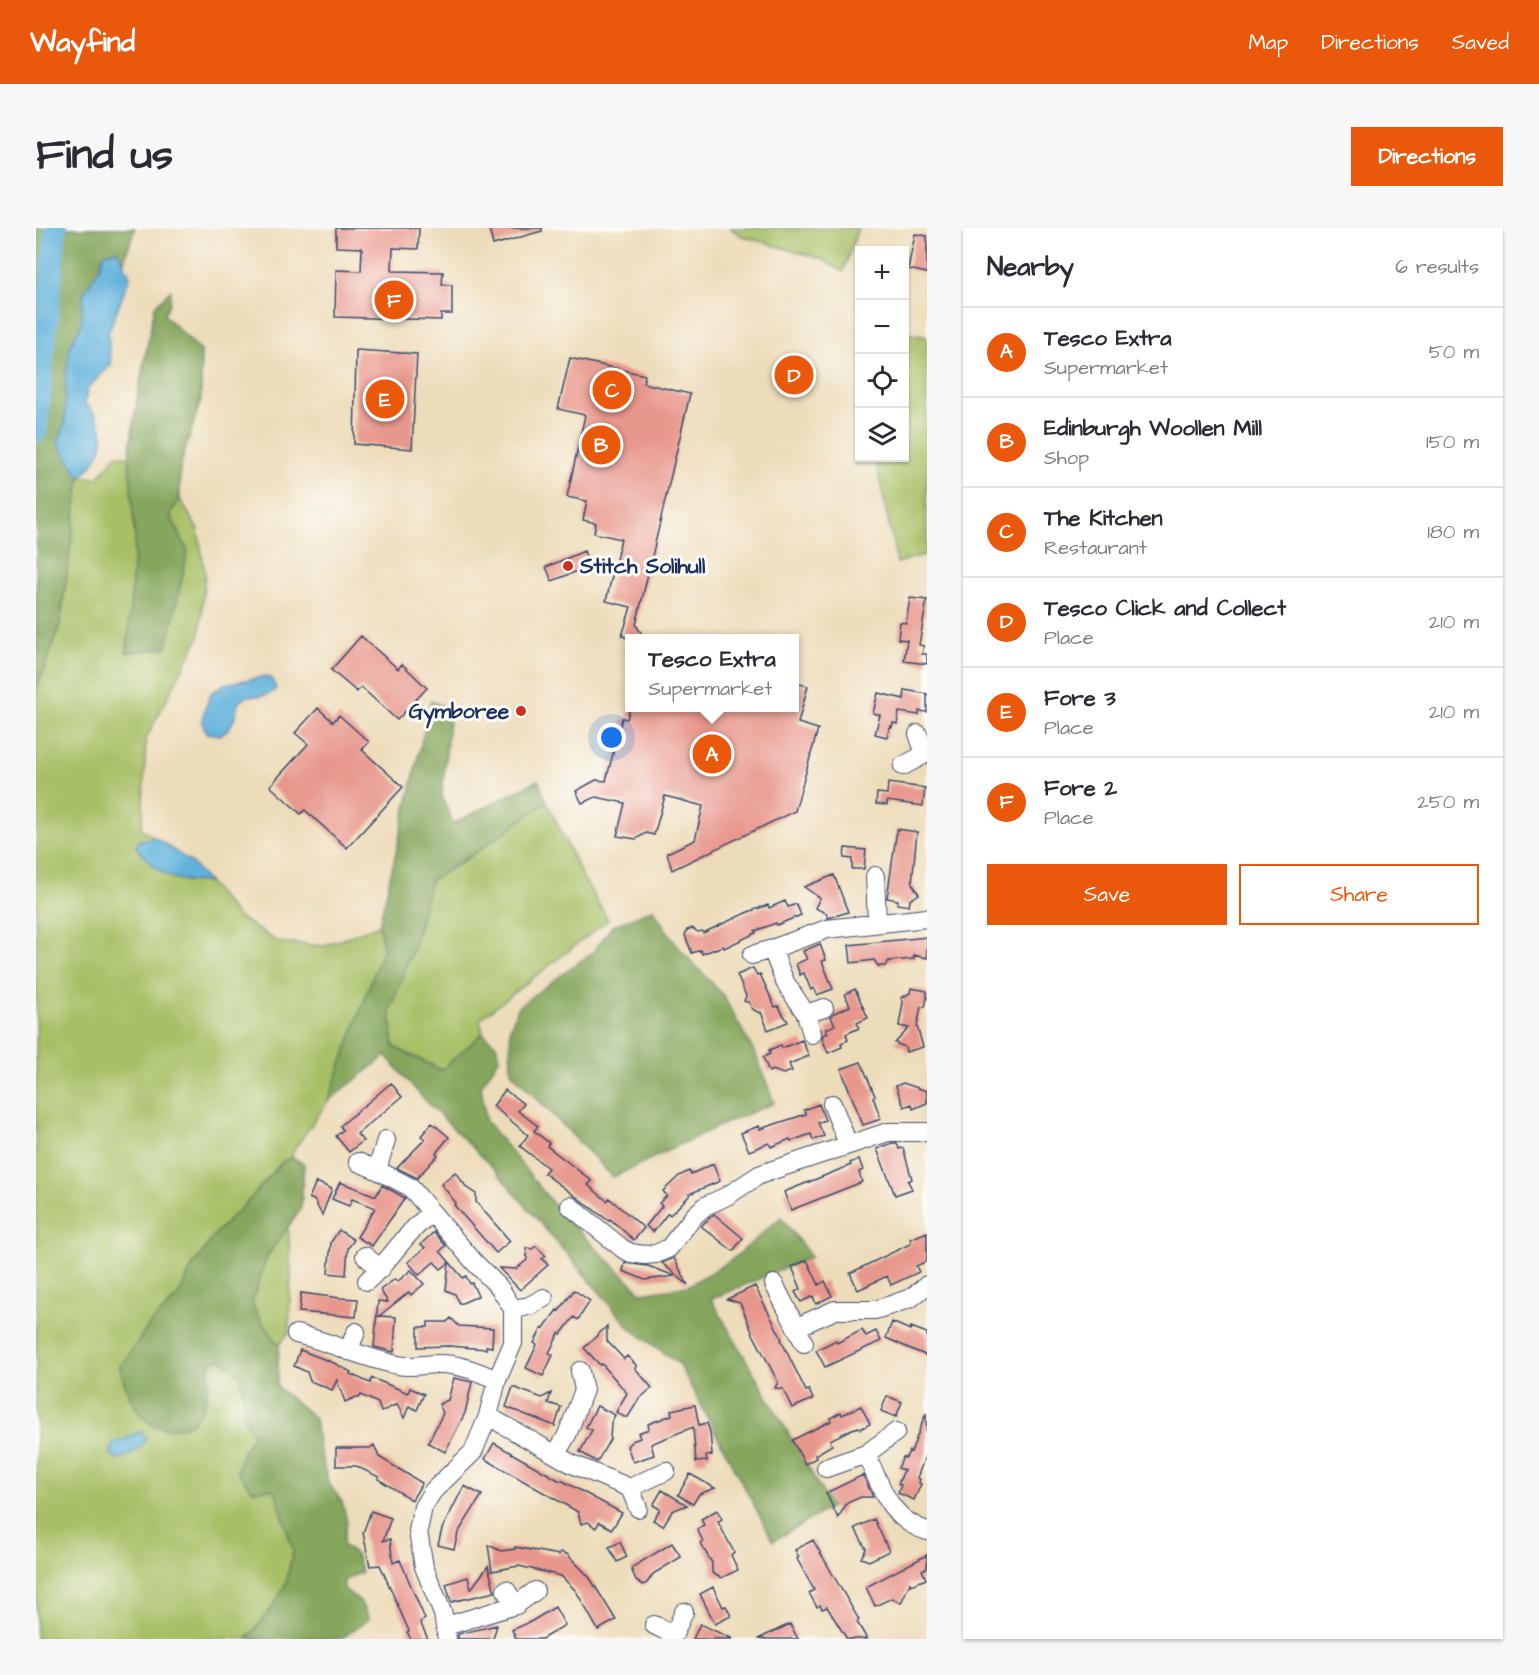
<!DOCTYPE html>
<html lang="en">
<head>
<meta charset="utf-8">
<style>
  body { margin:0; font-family:"Architects Daughter",sans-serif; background:#f7f7f7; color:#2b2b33 }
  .controls { position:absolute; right:18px; top:18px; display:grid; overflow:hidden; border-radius:0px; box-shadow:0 2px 4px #0004 }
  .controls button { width:54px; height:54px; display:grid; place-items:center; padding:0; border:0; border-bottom:2px solid #e1e1e2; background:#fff; color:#2b2b33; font:30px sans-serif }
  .you { position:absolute; left:576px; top:510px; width:21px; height:21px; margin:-15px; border:4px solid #fff; border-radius:50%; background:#1a73e8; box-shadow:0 0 0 9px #1a73e833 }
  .badge { display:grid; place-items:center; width:39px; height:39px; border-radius:50%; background:#ea580c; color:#fff; font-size:20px; font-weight:700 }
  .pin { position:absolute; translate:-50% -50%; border:3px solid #fff; box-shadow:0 2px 6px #0006 }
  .popup { position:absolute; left:589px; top:406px; width:174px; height:78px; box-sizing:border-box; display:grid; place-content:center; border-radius:0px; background:#fff; filter:drop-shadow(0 2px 4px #0005); font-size:20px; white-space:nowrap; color:#7c7c81 }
  .popup b { font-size:22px; color:#2b2b33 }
  .popup::after { content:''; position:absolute; left:50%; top:100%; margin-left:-12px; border:12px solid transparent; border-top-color:#fff }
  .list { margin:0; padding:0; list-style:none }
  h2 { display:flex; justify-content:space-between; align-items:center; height:78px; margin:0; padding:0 24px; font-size:26px }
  h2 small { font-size:20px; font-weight:400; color:#7c7c81 }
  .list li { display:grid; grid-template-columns:39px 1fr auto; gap:18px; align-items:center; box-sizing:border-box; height:90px; padding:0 24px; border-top:2px solid #e1e1e2 }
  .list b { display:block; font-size:22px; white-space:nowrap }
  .list p { margin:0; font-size:20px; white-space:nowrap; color:#7c7c81 }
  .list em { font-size:20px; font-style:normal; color:#7c7c81 }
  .actions { display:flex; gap:12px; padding:18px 24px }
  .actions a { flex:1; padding:14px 0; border:2px solid #ea580c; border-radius:0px; text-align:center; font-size:21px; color:#ea580c }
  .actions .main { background:#ea580c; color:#fff }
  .icon { flex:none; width:33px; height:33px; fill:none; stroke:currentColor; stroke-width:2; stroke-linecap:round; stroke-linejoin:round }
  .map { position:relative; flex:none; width:891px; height:1411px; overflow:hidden; border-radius:0px }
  header { display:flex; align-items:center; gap:36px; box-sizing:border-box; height:84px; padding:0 30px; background:#ea580c; color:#fff }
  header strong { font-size:28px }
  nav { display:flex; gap:33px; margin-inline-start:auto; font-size:21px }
  .intro { display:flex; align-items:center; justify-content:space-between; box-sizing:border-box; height:144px; padding:0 36px }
  h1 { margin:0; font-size:42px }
  .button { padding:15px 27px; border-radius:0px; background:#ea580c; color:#fff; font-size:21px; font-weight:700 }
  main { display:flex; gap:36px; padding:0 36px }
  aside { flex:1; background:#fff; border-radius:0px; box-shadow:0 2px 4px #0004 }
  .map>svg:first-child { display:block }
  .green { fill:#a7c066; stroke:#617862; stroke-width:1.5 }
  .forest { fill:#85a65b; stroke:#506a5c; stroke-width:1.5 }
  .water { fill:#61b2dc; stroke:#3e709d; stroke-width:1.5 }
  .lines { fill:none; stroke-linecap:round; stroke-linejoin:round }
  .river { stroke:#61b2dc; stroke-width:22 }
  .building { fill:#e8978c }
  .minor-casing { stroke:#3a496c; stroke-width:20 }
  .minor { stroke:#fff; stroke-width:18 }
  .poi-dot { fill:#c8321e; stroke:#fdfcf7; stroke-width:2 }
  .labels { text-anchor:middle; stroke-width:6; stroke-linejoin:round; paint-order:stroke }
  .poi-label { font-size:21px; font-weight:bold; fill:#1b2f5e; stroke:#fdfcf7; text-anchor:start }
</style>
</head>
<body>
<header>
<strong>Wayfind</strong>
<nav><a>Map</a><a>Directions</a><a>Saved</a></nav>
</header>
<div class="intro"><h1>Find us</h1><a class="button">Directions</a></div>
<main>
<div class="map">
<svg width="891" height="1411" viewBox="0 0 891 1411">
  <rect width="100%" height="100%" fill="#fdfcf7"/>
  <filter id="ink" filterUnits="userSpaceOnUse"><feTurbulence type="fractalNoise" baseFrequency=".0167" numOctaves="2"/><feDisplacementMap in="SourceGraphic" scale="12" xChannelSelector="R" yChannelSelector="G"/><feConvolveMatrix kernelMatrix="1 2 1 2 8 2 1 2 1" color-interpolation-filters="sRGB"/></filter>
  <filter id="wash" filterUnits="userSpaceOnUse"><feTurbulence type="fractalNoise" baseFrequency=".008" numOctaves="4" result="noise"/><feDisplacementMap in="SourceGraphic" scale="24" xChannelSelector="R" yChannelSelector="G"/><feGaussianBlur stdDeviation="1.35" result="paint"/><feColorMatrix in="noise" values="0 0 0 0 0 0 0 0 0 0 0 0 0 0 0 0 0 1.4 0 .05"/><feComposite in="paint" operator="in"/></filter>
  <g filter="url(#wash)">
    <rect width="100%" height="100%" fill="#eddcb9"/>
    <path class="green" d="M694,0H822L807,44L786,31L706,8Z
      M869,105L891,109V326L861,335L839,230H868Z
      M80,227L93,229L99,312L91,424L152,323L134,286L144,271L162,302L169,345L164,407L110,511L106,601L120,610L103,612L100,619L117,638L150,653L172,654L202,689L242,714L288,718L343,697L347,720L292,873L257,923L256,929L246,934L214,971L180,1005L156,1039L143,1067L114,1096L84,1139L172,1129L242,1117L222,1088L216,1075L231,1028L252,997L255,1044L253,1104L243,1117L241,1159L266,1301L241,1411H0V464L24,396L44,249L62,250Z
      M511,574L547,650L572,692L444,791L447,805L405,842L358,819L354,782L378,718L395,652L432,630Z"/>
    <path class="forest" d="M0,0H99L87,36L80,22L68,26L63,41L47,66L46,94L34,119L29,196L22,215L44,249L24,396L0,464Z
      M135,62L134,74L128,87L165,123V171L144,239V271L134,286L152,323L131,419L91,425L99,312L93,229L101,170L119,78Z
      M395,473L414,481L406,568L417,596L502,552L511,574L436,627L395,652L378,718L354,782L358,819L405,842L447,805L460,817L464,829L445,858L450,893L527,988L606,1065L652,1058L697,1031L745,989L775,1029L675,1071L795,1279L737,1313L643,1136L595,1101L459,942L387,870L350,828L292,873L347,720L343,697Z
      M617,681L641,718L686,766L722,831L738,875L687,896L577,949L475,844L474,800L483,778L558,723L576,698Z
      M256,929L268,936L265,981L231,1028L216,1075L222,1088L243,1117L241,1159L279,1190L282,1216L292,1254L306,1274L311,1293L307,1317L320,1327L326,1344L308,1352V1361L324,1373L333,1391L305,1411H211L236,1380L250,1355L257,1322L241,1269L237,1261L216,1262L201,1243L207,1224L217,1207L208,1189L207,1160L205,1148L185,1131L175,1134C170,1153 175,1175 159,1191C153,1198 142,1201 133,1200C128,1199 120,1199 115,1196C98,1185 88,1158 84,1139L114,1096L143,1067L156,1039L180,1005L214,971L246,934Z"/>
    <path class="water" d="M81,22L94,48L72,106L75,137L51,161L49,176C77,202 70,226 44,249L22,215L29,196L30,147L34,119L46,94L47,66L63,41L68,26Z
      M230,448L237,452L240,461C233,469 220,468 211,468L202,475C200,489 197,498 185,507L171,505L165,493L175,465L189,456Z
      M120,610L156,635L172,654C130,652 128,649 100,619L103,612Z
      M105,1203L110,1211C105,1222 92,1229 80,1231L75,1226L76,1217Z"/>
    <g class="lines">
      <path class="river" d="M0,204L20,0"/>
    </g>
    <g id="blocks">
      <path class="building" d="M300,0H383L382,21L357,20L356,43L407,44L406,57H416V86H405V92L299,89L300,42L325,43L326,20L300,19Z
        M453,0H506V3L457,17Z
        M879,6L891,8V45L872,41Z
        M320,122L381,126L376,221L318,216Z
        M534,130L609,147L607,155L654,166L600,397L609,411H595L586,408L595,379L570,373L585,311L558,305L560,295L547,292L551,273L531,269L549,187L522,181Z
        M753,136L768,139L763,158L748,155Z
        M548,323L554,338L516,353L510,339Z
        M874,370L891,372L883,417L888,418L886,426H891V436L868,433L871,412L862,411L864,394L870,395Z
        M325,408L362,441L366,436L391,460L361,492L325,459L321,464L295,442Z
        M759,455L772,458L762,495L782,501L759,583L636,642L631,625L659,612L667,578L629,568L618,607L610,605L600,611L581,608L589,575L560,569L546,575L540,563L560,552L570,553L586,490L591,491L594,480H759Z
        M869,462L891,466V484L883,483V487L863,484L861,496L857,495L856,499L854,498L851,509L839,506L844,487L837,485L842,465L868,471Z
        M282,480L297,494L303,487L333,514L326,522L367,559L311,620L269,582L265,586L234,558L272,516L259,505Z
        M852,555L889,560L887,578L851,573V577L840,576L841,565L851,566Z
        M861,601L881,604L876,655L883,666L874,672L873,678L861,676L862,672L851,670Z
        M809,620L830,622L828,641H816V631L808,630Z
        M798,647L812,684L792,690L790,685L779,680L784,670L768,659Z
        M749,673L752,679L760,676L765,687L741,697L740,695L719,703L720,705L688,720L687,718L666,726L665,722L656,725L649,707L651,702L656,700L662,704L666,703L667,705L712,684L732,677L733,680Z
        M891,709V730L877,727L878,731L853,733L849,738H842L838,732L815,735L813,717Z
        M784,716L790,732L786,733L797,761L781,767L778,760L775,762L768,745L764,747L760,736L771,731L767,723Z
        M717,740L721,747L724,746L739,779L742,778L752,794L732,802L725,784L723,785L715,780L714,775L708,773L710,768L701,747Z
        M875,760L891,763V770L889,779H885L881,798L887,819L870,824L869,819L859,815L873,800L863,798L867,774L865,770L874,765Z
        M819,761L832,790L821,795L823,800L810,806L812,812L805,815L806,819L792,825L786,810L787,807L792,805L790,801L799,797L795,789L798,785L814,778L809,766Z
        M766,812L773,828L753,836L756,843L747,846L737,842L733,844L727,829L734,826L733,822L745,817L746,820Z
        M825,834L839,868L837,869L845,891L827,897L805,841Z
        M355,855L366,869L321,906L327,913L313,924L300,908L307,902L304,898Z
        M867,855L891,863V875L877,881L876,876L868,879L860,858Z
        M469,862L488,876L482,883L502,898L498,903L513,915L511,918L556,953L552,957L571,973L573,970L608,1000L598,1012L574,991L573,993L508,945L512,940L484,918L492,907L457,878Z
        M783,876L789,892L782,895L788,908L777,912L775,906L755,913L754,911L735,919L733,915L713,923L705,905L723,898L724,901L770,886L768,882Z
        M396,895L413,909L400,925L402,927L381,950L361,940L389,911L385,908Z
        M856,915H861L863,921L867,920L876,951L872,953L876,961L859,967L841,921Z
        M823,931L827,942L823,944L826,954L755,982L748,964L815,937L814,935Z
        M677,936L684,953L653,966L654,967L634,987L632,985L617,1004L610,998L626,978L623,975L631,968L627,963L643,948L653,943L655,946Z
        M419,944L431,960L440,966V974L474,1013L460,1025L418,977L420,975L405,956Z
        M280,954L296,961L286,987L278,972L273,970Z
        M304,954L340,968L346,957L369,970L336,1018L321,1009L339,980L316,971L313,978L296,971Z
        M678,986L707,1010L697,1023L665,998Z
        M303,1002L318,1012L312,1020L310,1047L292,1045L295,1014Z
        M398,1004L410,1018L404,1023L427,1050L430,1048L434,1056L436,1055L442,1068L424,1076L419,1066L410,1062L413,1035L405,1041L398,1034L383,1047L372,1034L389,1020L385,1016Z
        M891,1004V1033L880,1038L883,1044L855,1057L851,1048L822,1062L814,1045L876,1015L874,1011Z
        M500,1018L510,1028L506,1031L512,1037L484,1062L463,1040L480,1041L491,1032L490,1020L496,1021Z
        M638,1030L652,1057L626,1035Z
        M771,1032L783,1057L789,1053L796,1068L780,1076L777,1068L765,1074L759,1064L765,1061L756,1039Z
        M589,1035L612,1038L639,1048L609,1052L587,1043Z
        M375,1042L388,1056L375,1067L373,1064L343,1088L360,1089L358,1124L338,1119L342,1073L352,1074L344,1062L359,1051L361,1054Z
        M719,1058L746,1111L745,1112L770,1163L773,1162L777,1171L756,1180L747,1161L739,1160L742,1154L717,1106L704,1075L691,1071Z
        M538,1062L554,1073L542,1092L538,1089L525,1106L523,1105L513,1125L517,1127L507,1148L490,1140L501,1117L498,1115L506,1100L507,1101L521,1082L523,1083Z
        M265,1065L304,1070L322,1071L320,1089L263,1084Z
        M415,1090L423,1098L457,1100L456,1119L450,1118V1121L413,1118L382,1119V1099H392V1094H411Z
        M856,1094L874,1102L875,1099L891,1105V1128L850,1110Z
        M571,1098V1113L588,1131L591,1128L601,1138L599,1140L616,1160L603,1171L592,1189H588L580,1184L591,1165L566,1136L564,1137L548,1120Z
        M826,1102L830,1108L840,1103L845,1113L789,1139L780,1122L800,1112L801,1115Z
        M264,1122L298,1135L315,1144L314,1146L334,1155L336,1150L372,1165L374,1160L388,1166L381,1182L373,1178L368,1190L361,1176L345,1184L342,1175L325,1167L323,1170L320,1169L309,1174L301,1152L296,1162L274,1153L271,1144L258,1138Z
        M418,1150L436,1154L429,1185L409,1224L392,1215L407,1185L403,1176L412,1172Z
        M477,1159L506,1170L515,1165L512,1175L525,1179L519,1198L470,1179Z
        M851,1168L866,1174L860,1189L845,1183Z
        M659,1177L663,1197L671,1195L674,1204L676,1227L670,1228L671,1233L660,1234L657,1199L615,1216L618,1227L597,1234L591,1218L596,1213L604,1210L602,1205L613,1201L612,1196L636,1187L635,1182Z
        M561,1178L579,1187L575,1195L574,1211L561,1234L544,1224L556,1202L550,1199Z
        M825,1178L834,1196L824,1201L823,1199L816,1201L794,1212L796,1217L779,1227L780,1230L769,1236L756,1212L795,1193L794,1190L805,1184L806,1187Z
        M890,1185L891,1223L881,1250L884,1251L883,1255L885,1256L878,1272L862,1265L865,1257L862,1256L868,1242L862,1240L867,1229L870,1230L873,1223L875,1224Z
        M458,1215L524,1253L525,1252L586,1285L576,1301L563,1294L560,1300L552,1294L545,1296L542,1284L449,1231Z
        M338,1217L343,1229L386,1255L376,1272L342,1251L343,1249L320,1238H300V1220H334Z
        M654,1246L679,1260L663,1266L657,1276L642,1267Z
        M827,1247L837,1269H825L811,1275L802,1290L790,1265Z
        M428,1258L446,1267L422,1305L418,1321L402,1317L406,1301Z
        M626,1262L651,1277L636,1283L627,1298L617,1292L624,1281L617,1277Z
        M681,1282L686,1291L682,1294L698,1324L695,1327L702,1342L685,1350L676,1345V1335L664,1315L667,1313L661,1301L668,1297L665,1291Z
        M335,1283L355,1290L347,1313L354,1311L357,1335L364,1332L389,1391L384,1394L392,1411H375L371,1404L373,1403L344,1337L334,1338L327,1305Z
        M838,1291L853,1323L833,1333L825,1330L830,1321L819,1300Z
        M777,1312L823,1392L821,1394L831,1411H811L791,1379L786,1381L784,1377L781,1379L773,1365L778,1362L761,1331L763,1329L759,1322Z
        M584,1314L591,1329L581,1334L573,1319Z
        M636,1315L645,1329L617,1346L611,1355L607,1357L600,1353L595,1340Z
        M452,1317L465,1323L479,1321V1319L523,1327L524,1324L531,1326L554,1350L580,1392L562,1402L540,1363L525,1348L483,1338L456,1343Z
        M891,1327V1340L886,1342L890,1351L875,1357L874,1355L865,1375L856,1370L839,1378L830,1359Z
        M452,1338L459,1364L415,1374L410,1356L432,1349L435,1361Z
        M677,1359L687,1379L690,1378L695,1388L679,1396L664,1366Z
        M519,1379L529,1397L506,1411H480L476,1402L496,1393Z
        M664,1396L697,1411H657Z
        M754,1396L762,1411H722L739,1403Z
        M461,1397L457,1411H422V1406Z"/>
    </g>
  </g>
  <g filter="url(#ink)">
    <use href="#blocks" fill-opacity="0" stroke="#3a496c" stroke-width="1.5"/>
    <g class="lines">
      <g class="minor-casing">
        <path id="minor" d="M882,506L889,526
          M867,538L891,525
          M839,648L841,694
          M716,727L736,721
          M788,780L770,786L749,754L736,721L791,701L891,690
          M770,786L776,806
          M796,876L812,916
          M350,912L341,942L374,959L439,1035L463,1059L477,1081V1115L461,1152L452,1188L437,1224L397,1263L387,1279L382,1303L388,1339L407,1386L411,1411
          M322,934L341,942
          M534,978L587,1021L595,1025L608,1027L620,1026L633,1020L658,988L669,978L691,968L723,947L737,942L852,904H891
          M329,1028L345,1041
          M331,1053C356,1031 368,1005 396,985
          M738,1056L768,1115
          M477,1081L493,1078L508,1070
          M761,1099L799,1082H839L852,1078L875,1070L891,1057
          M260,1106C295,1114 327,1130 362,1137C375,1140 390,1136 403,1136C424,1136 443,1144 461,1152
          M312,1123L320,1104
          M452,1188L536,1236L594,1260L630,1243
          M520,1226L531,1207L548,1162L544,1143
          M830,1226C846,1260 853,1291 891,1303
          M790,1240L830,1226L860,1204
          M594,1260L602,1280
          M470,1362L480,1377
          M618,1397L638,1407
          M410,1398L480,1377L499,1363
          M636,1411L648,1384"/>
      </g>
      <use href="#minor" class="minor"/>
    </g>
  </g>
  <g class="poi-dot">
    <circle cx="532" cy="338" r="6"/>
    <circle cx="485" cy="483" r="6"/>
  </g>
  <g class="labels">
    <g class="poi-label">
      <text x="544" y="345">Stitch Solihull</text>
      <text x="473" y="490" text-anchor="end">Gymboree</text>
    </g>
  </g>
</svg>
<div class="controls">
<button>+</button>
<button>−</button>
<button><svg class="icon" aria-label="locate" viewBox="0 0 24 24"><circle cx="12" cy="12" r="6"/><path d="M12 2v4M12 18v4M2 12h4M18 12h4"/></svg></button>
<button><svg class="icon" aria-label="layers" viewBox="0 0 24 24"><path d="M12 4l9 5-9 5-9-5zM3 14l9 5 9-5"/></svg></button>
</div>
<div class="you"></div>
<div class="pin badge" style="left:676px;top:526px">A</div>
<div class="popup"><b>Tesco Extra</b>Supermarket</div>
<div class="pin badge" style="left:565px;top:217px">B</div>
<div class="pin badge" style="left:576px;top:162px">C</div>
<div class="pin badge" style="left:758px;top:147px">D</div>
<div class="pin badge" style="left:349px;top:171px">E</div>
<div class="pin badge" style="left:358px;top:72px">F</div>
</div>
<aside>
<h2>Nearby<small>6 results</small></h2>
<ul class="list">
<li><span class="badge">A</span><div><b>Tesco Extra</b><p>Supermarket</p></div><em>50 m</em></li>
<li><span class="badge">B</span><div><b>Edinburgh Woollen Mill</b><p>Shop</p></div><em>150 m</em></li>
<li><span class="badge">C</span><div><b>The Kitchen</b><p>Restaurant</p></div><em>180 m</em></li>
<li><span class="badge">D</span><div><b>Tesco Click and Collect</b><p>Place</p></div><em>210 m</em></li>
<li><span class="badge">E</span><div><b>Fore 3</b><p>Place</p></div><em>210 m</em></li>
<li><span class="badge">F</span><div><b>Fore 2</b><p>Place</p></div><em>250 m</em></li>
</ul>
<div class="actions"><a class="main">Save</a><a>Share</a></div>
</aside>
</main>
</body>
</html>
